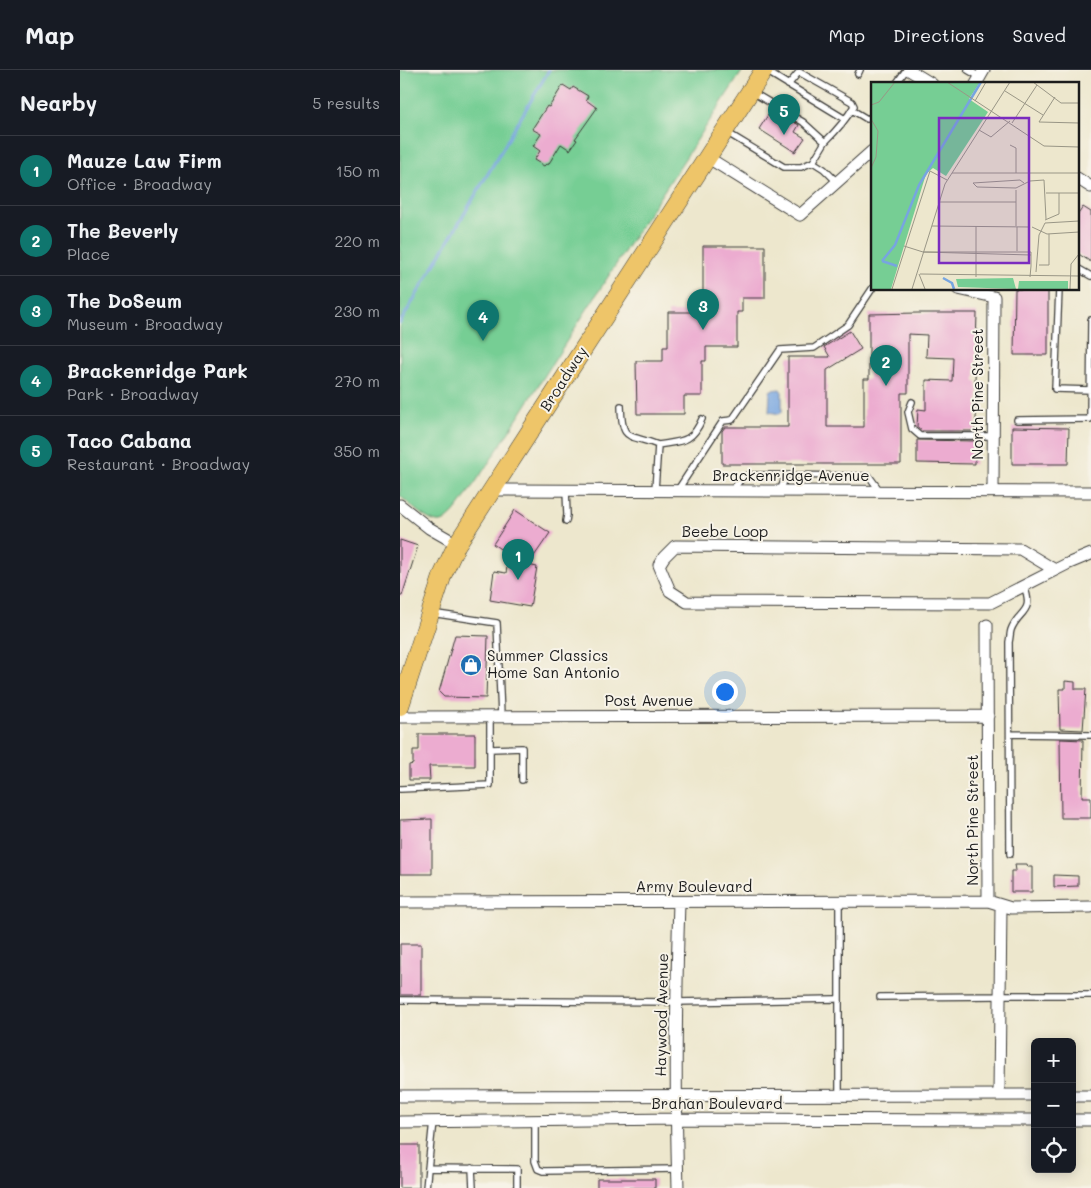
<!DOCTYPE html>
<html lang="en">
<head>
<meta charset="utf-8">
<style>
  body { margin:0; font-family:Mali,sans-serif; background:#20242c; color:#f1f3f6 }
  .controls { position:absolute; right:15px; bottom:15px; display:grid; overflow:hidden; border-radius:8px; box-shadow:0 2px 12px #0003 }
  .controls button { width:45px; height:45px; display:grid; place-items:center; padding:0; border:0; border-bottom:1px solid #363941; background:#171b24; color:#f1f3f6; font:25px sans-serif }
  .you { position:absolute; left:324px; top:621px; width:18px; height:18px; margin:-12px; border:4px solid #fff; border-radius:50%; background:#1a73e8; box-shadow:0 0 0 8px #1a73e833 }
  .badge { display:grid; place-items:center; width:32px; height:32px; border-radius:50%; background:#0f766e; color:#fff; font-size:16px; font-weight:700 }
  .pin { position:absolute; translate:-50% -41px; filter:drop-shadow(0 1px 2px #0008) }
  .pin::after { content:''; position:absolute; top:26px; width:18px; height:15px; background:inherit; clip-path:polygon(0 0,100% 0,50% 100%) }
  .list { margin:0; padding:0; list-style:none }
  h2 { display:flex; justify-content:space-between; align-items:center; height:65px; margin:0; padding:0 20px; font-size:21px }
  h2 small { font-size:16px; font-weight:400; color:#9ea1a6 }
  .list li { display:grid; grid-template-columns:32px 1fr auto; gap:15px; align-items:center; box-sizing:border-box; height:70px; padding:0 20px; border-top:1px solid #363941 }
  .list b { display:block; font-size:19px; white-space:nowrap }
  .list p { margin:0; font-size:16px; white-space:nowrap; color:#9ea1a6 }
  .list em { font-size:16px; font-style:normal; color:#9ea1a6 }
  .icon { flex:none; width:28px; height:28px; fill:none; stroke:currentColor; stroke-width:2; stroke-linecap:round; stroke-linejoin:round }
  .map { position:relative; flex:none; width:691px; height:1118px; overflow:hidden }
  header { display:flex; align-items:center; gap:30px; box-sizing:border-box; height:70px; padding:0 25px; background:#171b24; border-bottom:1px solid #363941 }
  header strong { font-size:24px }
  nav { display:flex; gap:28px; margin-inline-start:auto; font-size:18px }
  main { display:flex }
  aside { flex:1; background:#171b24 }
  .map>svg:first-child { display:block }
  .green { fill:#76ce94; stroke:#497558 }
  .water { fill:#77a5e0; stroke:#4a607e }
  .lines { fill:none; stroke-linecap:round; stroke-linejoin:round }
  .stream { stroke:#77a5e0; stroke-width:3 }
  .building { fill:#ecacd0 }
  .service-casing { stroke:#3b3a37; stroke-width:8 }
  .minor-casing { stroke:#3b3a37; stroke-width:13 }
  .primary-casing { stroke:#3b3a37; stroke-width:19 }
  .service { stroke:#fff; stroke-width:5.5 }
  .minor { stroke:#fff; stroke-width:11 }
  .primary { stroke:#eec569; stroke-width:18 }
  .labels { text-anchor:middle; stroke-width:4; stroke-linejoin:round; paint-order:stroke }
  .street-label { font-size:15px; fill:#1c1c1c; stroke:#f7f3e8 }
  .poi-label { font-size:15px; fill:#1c1c1c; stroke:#f7f3e8; text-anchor:start }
  .inset-river { fill:none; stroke:#77a5e0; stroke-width:2.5 }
  .inset-road { fill:none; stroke:#999686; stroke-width:1 }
  .view { fill:#7b2cbf; fill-opacity:0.15; stroke:#7b2cbf; stroke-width:2.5 }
  .inset-edge { fill:none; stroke:#1c1c1c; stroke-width:2.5 }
</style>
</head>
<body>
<header>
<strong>Map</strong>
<nav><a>Map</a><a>Directions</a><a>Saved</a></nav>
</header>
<main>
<aside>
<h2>Nearby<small>5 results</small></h2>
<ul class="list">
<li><span class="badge">1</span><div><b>Mauze Law Firm</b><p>Office · Broadway</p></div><em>150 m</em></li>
<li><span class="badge">2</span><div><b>The Beverly</b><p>Place</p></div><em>220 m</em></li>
<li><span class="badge">3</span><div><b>The DoSeum</b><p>Museum · Broadway</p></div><em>230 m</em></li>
<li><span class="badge">4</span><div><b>Brackenridge Park</b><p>Park · Broadway</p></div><em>270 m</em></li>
<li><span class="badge">5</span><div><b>Taco Cabana</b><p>Restaurant · Broadway</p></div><em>350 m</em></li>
</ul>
</aside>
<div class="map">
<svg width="691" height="1118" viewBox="0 0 691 1118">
  <rect width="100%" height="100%" fill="#f7f3e8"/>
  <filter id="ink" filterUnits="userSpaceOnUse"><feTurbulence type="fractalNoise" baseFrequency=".02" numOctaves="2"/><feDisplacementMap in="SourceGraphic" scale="10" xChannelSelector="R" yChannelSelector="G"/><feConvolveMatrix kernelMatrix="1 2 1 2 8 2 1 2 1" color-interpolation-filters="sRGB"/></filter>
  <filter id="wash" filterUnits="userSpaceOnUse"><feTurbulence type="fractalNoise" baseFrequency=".0096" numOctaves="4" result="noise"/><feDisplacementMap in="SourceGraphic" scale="20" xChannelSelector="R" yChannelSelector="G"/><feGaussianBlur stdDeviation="1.12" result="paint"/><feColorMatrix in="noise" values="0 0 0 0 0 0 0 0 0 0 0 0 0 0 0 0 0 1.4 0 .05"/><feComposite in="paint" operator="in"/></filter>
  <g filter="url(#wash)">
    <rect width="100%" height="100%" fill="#ede7cd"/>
    <path class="green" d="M0,0H343C272,108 202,215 133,324C114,354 95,384 75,413C66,425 57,443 44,451C32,458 9,433 0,426Z"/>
    <path class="water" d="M380,319L382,322V342L380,344L369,342L370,322L371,320Z"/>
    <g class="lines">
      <path class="stream" d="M0,253L149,0"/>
    </g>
    <g id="blocks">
      <path class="building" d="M163,15L171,20L173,17L188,26L186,30L197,38L175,69L177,70L170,80L161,74L148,95L146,94L144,96L134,90L140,81L133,76L141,64L132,59L147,36L149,37Z
        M368,45L386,57L390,50L399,55L395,62L405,68L395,82L359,59Z
        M683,137L691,142V192L677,183V146Z
        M303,176H365V228H342V242H337V277H306V291H302V326H284V344H237L236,291H263V277H268V242H298V227H303Z
        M615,219H648V285H614Z
        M518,243H577L575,311H577L578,323L575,361H522L517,357L518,339L526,340V310L552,311L553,288L526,287L527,265L508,264V323H501V394H322V361L325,357H388V287H430L424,277L450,261L461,279L427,300V357H464V309H469V244Z
        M612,357L669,358L668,394H612Z
        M517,370L575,371V394L517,393Z
        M115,440L150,463L128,495L137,497L130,537L90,530L94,501L106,503L109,485L93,474Z
        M0,470L18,476L2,526H0Z
        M55,565L88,566L86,628L44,627L39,622Z
        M665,611L675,612V619H686L683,660L660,659L659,619H665Z
        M19,664H75V696H29L30,710H9V695L13,694V680H19Z
        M660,669L683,670L682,727H691V748H661Z
        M32,749V804H0V750Z
        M615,794H627L628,797H632V822H611V801H616Z
        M654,805L678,806V816L654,817Z
        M0,874H21V925H0Z
        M0,1075H19V1118H0Z
        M197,1109H255V1118H197Z"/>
    </g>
  </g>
  <g filter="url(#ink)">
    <use href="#blocks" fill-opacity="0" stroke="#3b3a37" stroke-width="1"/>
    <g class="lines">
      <g class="service-casing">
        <path id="service" d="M568,0L580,7
          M366,1L445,49
          M458,4L460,0
          M496,14L506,0
          M388,15L399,2L452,32L454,36C446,50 436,61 425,72
          M352,22L403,52L425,72L413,92
          M452,40L467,49L472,47
          M326,62L384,97H401L413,92L424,99L437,112
          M677,198L691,206
          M659,219L655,319L691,320
          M512,332L508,342L512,359L520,366H594
          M221,336C222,374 229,363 258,375
          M617,350L690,349L691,250
          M166,420L167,445L166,451
          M255,420L258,375C282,371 292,373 302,349
          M277,421L323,351L332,350L380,280L414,278L448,255L472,219
          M331,421L344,406L352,405L469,406L480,421
          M380,421L386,406
          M31,543L97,553L101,646
          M610,664L691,665
          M90,679L122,678V710
          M0,719L90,715V646
          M610,784L609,572C610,568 610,563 611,560C618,540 635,544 624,516
          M439,831V1025
          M600,925H691
          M480,927L600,926
          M0,930L276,932L435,929
          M135,1050V1091L138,1099L143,1101L277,1099
          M28,1098L117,1099V1118
          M72,1098L73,1118
          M26,1118L33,1051"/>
      </g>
      <g class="minor-casing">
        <path id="minor" d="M509,0L532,14
          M576,14L584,0
          M307,87L400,145L472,81
          M677,108L691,117
          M558,219L594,227L593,421
          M92,420L691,422
          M0,435L29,458L57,474
          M655,500L620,479L275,476L264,487L259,495L270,521L287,532L590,533L667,494L691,484
          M587,555L588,831
          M0,647L588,646
          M0,832L588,831L611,838L691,837
          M599,1025L601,836
          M0,1026L635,1025
          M672,1026H691
          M672,1050H691
          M0,1052L276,1049L635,1050
          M278,1118C275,1022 276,927 279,832"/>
      </g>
      <g class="primary-casing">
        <path id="primary" d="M0,636L43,504L57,474L364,0"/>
      </g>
      <use href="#service" class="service"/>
      <use href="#minor" class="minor"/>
      <use href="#primary" class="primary"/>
    </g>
  </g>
  <defs>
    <g id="shop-disc" transform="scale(1.125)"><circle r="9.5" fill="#1f6fb2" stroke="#f7f3e8"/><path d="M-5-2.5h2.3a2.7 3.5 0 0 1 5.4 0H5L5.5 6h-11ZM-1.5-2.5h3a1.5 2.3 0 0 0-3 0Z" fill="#fff"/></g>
  </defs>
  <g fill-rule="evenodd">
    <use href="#shop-disc" x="71" y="595"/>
  </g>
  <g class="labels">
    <g class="street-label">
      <text transform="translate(164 309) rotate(-57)" y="5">Broadway</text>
      <text transform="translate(578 324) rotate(-90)" y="5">North Pine Street</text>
      <text x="391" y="411">Brackenridge Avenue</text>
      <text x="325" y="467">Beebe Loop</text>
      <text x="249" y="636">Post Avenue</text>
      <text transform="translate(573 750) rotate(-90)" y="5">North Pine Street</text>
      <text x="294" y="822">Army Boulevard</text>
      <text transform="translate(262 945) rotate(-89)" y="5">Haywood Avenue</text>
      <text x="317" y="1039">Brahan Boulevard</text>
    </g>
    <g class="poi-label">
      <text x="87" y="591">Summer Classics<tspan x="87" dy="17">Home San Antonio</tspan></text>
    </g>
  </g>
  <g transform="translate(471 12)">
    <rect width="208" height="208" fill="#ede7cd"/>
    <path d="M0,0H109L98,17L117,30L75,94L62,86L55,92L20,207H0ZM142,196L145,207L87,205L85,197ZM148,199H197V207H147Z" fill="#76ce94"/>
    <path class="inset-river" d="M11,179L24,163L48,103L110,0M11,179L26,184M72,196L81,201L83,207"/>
    <path class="inset-road" d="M76,0L173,64L208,65M162,0L190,21H208M134,9L172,33M184,15L168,40L208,41M104,19L115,0M0,23L8,20L24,0M0,37L7,49L5,75L0,86M141,41L166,3M108,48L120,55L139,39M139,63L145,66V91M81,91H208M153,101L149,98L102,101L106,105L145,106L159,99L173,98L175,137M145,108V144M175,111H208M69,120H145M174,138L188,132V111M61,144L159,145M105,144V195M161,145L176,152L208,150M33,164L52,170M146,169V145M168,183H178V152M165,190L168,153L174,141L208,139M48,192L54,207M49,192L208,194M159,195L160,184V170H52L160,173M21,207L59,89L76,98M41,207L74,102L139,0M199,207L200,182L208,172"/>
    <path class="view" d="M68,36H158V181H68Z"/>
    <rect width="208" height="208" class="inset-edge"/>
  </g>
</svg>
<div class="controls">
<button>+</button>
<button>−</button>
<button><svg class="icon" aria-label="locate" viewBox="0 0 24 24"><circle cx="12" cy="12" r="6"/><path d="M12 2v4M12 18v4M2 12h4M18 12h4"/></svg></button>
</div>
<div class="you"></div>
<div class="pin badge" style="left:118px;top:510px">1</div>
<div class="pin badge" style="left:486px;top:316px">2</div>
<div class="pin badge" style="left:303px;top:260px">3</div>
<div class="pin badge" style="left:83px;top:271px">4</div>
<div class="pin badge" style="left:384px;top:65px">5</div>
</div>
</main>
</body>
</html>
